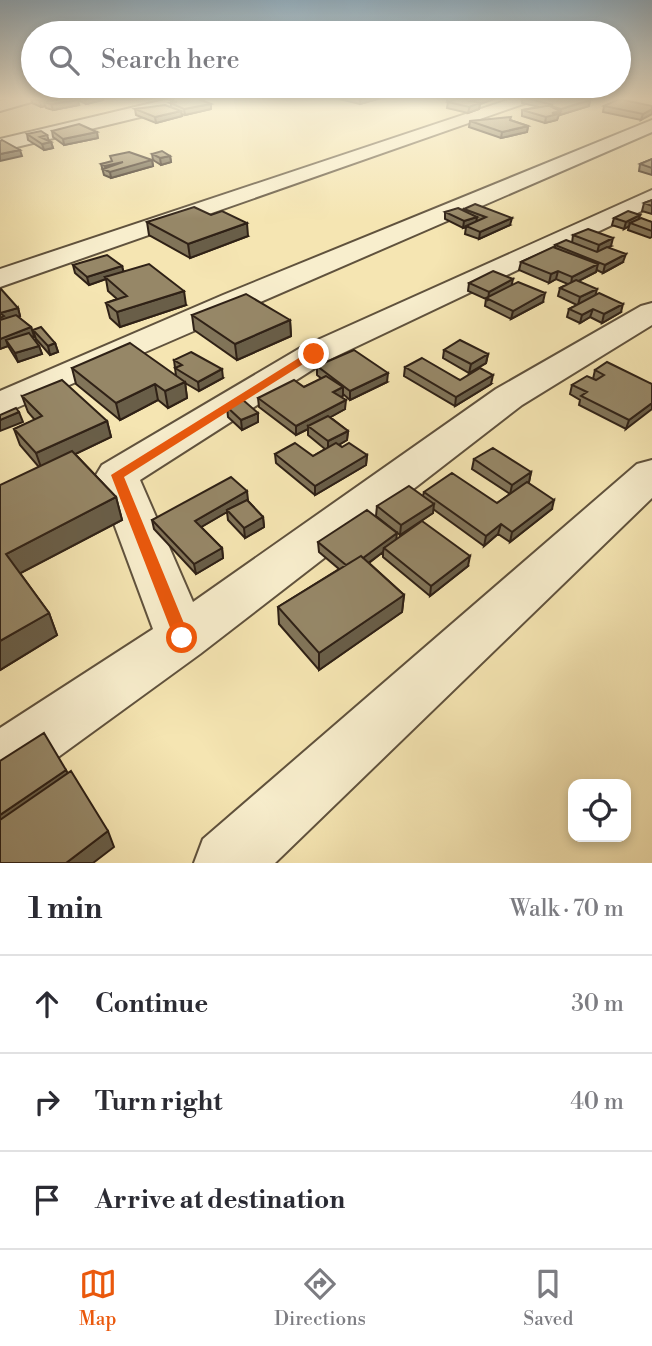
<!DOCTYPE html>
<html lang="en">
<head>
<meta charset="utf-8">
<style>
  body { margin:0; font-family:"Libre Bodoni",serif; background:#f2f2f3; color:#2b2b33 }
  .controls { position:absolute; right:21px; bottom:21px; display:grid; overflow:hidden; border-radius:14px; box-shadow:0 4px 10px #0003 }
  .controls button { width:63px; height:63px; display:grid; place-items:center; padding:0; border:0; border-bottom:2px solid #e1e1e2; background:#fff; color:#2b2b33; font:35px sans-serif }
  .stop { position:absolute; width:21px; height:21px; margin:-16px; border:5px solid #ea580c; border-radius:50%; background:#fff }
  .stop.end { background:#ea580c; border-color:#fff; box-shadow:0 2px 7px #0008 }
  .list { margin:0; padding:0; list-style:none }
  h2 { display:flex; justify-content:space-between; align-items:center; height:91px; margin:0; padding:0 28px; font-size:30px }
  h2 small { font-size:23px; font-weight:400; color:#7c7c81 }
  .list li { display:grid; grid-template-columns:46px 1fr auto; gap:21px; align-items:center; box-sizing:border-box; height:98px; padding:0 28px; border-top:2px solid #e1e1e2 }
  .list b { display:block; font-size:26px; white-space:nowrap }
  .list em { font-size:23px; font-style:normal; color:#7c7c81 }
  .icon { flex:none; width:38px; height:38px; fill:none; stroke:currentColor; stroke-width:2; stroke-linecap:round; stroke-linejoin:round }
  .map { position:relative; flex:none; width:652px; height:863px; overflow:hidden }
  .search { position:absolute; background:#fff; box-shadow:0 4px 10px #0003; left:21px; right:21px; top:21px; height:77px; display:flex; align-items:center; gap:18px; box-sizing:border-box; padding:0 24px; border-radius:38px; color:#7c7c81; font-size:26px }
  .sheet { height:385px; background:#fff }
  nav { display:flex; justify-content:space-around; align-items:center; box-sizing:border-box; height:98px; border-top:2px solid #e1e1e2; background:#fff; font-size:19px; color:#7c7c81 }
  nav a { display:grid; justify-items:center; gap:4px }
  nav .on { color:#ea580c }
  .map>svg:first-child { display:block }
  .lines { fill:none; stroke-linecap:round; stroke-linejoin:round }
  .street-casing { stroke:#60523d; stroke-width:4 }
  .street { fill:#f8eecd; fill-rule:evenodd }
  .wall { fill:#817459; stroke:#2f2116; stroke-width:2 }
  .shaded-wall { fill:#695e48; stroke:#2f2116; stroke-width:2 }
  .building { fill:#968767; stroke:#2f2116; stroke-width:2 }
  .route { fill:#ea580c }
</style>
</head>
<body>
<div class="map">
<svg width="652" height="863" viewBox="0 0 652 863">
  <rect width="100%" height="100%" fill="#f5e5b2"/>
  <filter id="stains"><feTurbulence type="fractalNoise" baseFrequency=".00286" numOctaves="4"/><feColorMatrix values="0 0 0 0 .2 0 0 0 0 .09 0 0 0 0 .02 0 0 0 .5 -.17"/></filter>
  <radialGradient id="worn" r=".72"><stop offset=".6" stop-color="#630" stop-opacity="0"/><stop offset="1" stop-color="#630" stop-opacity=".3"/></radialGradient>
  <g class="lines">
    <g class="street-casing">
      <path id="street" d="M12,98H45L0,111V101Z
        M173,98H204L202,102L0,151V139Z
        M514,98H540L0,287V269Z
        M652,120V132L0,415V391L223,295Z
        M652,190V206L326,361L140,480L193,602L496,389L641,306L652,303V325L522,405L200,654L21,784L0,793V728L153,629L96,475L102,465L302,347Z
        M652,460V498L275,863H194L203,839L637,464Z"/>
    </g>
    <use href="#street" class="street"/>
  </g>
  <path class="wall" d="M31,98H75L79,105L53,110L46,108L45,106L41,107L32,103Z
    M79,98H103V100L86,104L80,101Z
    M335,98H381L360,104Z
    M447,98H496L480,104L479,109L468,113L447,108L448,102H449L447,101Z
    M522,98H581L590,100L589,106L559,115L557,120L545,123L522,116V110L539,107L522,103Z
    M171,100L211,109L185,115L181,114L182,116L156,123L136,115L135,109L171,107Z
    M604,106H652L641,120L603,112Z
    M510,120L528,126L527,132L501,138L469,127L470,121Z
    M52,131L98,138L64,145L53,137Z
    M27,134L47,135L49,141L51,142L53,148L44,150L28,140Z
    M152,154L170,156L171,162L161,165L153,160Z
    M652,159V175L639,171L640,164Z
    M152,160L153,166L111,178L104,175L101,164Z
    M652,200V214L642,211L644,203Z
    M464,209L510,225L479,239L465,234L466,227L463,228L445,219V212L464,211Z
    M211,215L248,236L190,258L149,235L147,222Z
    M640,215L638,219L652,222V237L650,238L628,230L629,226L624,229L612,225L614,218Z
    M573,235L611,246L608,247L623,262L603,273L597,270L596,272L578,281L595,295L621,312L602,323L590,317L580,323L567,317L569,309L577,305L558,296L560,288L568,284L556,279L549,283L519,270L521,262L555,247V245L572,243Z
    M73,265L122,266L123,271L186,305L120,327L110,318L106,303L117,299L108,291L106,279L89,285L75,273Z
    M469,283L512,285L543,302L511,319L485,306L486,299L468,291Z
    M18,308L20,316L18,317L31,327L34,336L32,337L39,346L42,354L18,362L8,346L0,349Z
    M192,315L290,320L291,336L237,360L194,330Z
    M33,330L55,343L58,352L50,355L36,339Z
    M444,350L488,354L486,363L469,373L443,358Z
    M174,360L223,378L199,391L185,383L187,398L168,408L158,400L120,420L76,384L72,368L176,376Z
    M317,366L387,382L350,400L343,394L341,397L345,409L330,417L348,431L347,440L339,445L342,447L367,455L366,465L315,495L276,463L275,454L313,456L325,449L308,435V429L296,435L259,407L258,398L304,387L322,379L317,375Z
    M405,367L460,380L491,384L455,406L404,376Z
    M595,370L652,384L626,429L579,405L580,400L570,394L572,385L593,379Z
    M22,396L107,421L111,437L75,454L116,497L122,520L20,573L49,613L57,635L0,670L39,467L20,445L14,429L35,420L28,412Z
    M227,407L258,413V422L242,430L228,417Z
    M474,459L531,472L529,482L527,483L552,509L510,542L498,534L484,546L433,509V513L400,535L376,516L377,506L423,496L424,492L497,503L510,494L472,469Z
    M247,500L263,517L264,527L245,538L228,520L227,512L201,527L222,548L223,558L196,574L154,529L152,520Z
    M396,539L468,566L430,596L383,557V552L369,563L404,595L402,612L319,670L279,624L278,607L339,569L319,552L318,542Z"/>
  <path class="shaded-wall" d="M85,98H103V100L86,104Z
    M362,98H381L360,104V99Z
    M480,98H496L480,104L479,109L468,113L471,101Z
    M52,99L53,104L78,100L79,105L53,110L51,104L44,102L45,106L41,107L40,101Z
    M590,100L589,106L560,115L561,109Z
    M211,104V109L185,115L184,109Z
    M652,109V114L641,120L643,114Z
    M181,111L182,116L156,123L155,117Z
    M560,111L557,120L545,123L546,117L552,113Z
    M528,126L527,132L501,138L502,132Z
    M97,132L98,138L64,145L63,139Z
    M51,142L53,148L44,150L42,144Z
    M20,150L22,156L0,161V154Z
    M170,156L171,162L161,165L160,158Z
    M152,160L153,166L111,178L110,172L106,170L105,166L123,162Z
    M640,215L638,222L630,223L629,226L624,229L626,222Z
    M477,217L476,224L463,228L464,221Z
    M512,218L510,225L479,239L480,232Z
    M247,223L248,236L190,258L188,244Z
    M613,238L611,246L597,253L599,245Z
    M626,254L623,262L603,273L605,265Z
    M598,264L596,272L571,285L572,277Z
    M122,266L124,274L105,277L106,279L89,285L87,277Z
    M558,271L556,279L549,283L551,274Z
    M513,279L511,288L488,300L489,292Z
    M597,289L595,297L578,305L580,297Z
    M184,291L186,305L120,327L117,312Z
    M545,293L543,302L511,319L513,311Z
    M623,304L621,312L602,323L604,314Z
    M18,308L20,316L5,321L0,327V313Z
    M593,309L590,317L580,323L582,315Z
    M290,320L291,336L237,360L235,344Z
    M31,327L34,336L10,345L6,340L8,346L0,349V339Z
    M55,343L58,352L50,355L48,346Z
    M39,346L42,354L18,362L15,353Z
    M488,354L486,363L469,373L471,364Z
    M222,369L223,378L199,391L198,382Z
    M388,373L387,382L350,400V391Z
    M493,375L491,384L455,406L456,397Z
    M185,382L187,398L168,408L165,391Z
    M155,384L158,400L120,420L116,403Z
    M343,387V396L333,401V392Z
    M346,400L345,409L311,428L308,426V429L296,435V426Z
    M652,403V409L626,429L629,420Z
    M19,412L23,422L0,431V420Z
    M258,413V422L242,430L241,420Z
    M107,421L111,437L42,470L36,453Z
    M348,431L347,440L328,451V441Z
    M367,455L366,465L315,495V486Z
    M531,472L529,482L510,494L512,485Z
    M247,491L248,500L227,510V512L196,530L195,521Z
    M116,497L122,520L15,576L6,554Z
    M554,500L552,509L510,542L512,532Z
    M434,504L433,513L400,535L401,525Z
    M263,517L264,527L245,538L244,528Z
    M501,524L498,534L484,546L486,536Z
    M397,533L396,543L384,548L383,552L348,578L349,568Z
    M222,548L223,558L196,574L194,564Z
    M470,556L468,566L430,596L431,586Z
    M404,595L402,612L319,670V653Z
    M49,613L57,635L0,670V641Z
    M66,770L71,779L0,828V815Z
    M108,831L114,847L93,863H66Z"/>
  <path class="building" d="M34,98H52V99L40,101Z
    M54,98H75L78,100L51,104L44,102L57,100Z
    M177,98H196L211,104L184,109L170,103L177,102L171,100Z
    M459,98H480L471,101L480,103L469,107L448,102Z
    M526,98H581L590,100L561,109L550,106L560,111L552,113L558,114L546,117L522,110L553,105Z
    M619,99L652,106V109L643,114L604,106Z
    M165,105L181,111L155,117L135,109Z
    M511,117L510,120L528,126L502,132L470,121Z
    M79,124L97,132L63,139L52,131Z
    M41,131L47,135L40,137L51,142L42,144L27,134Z
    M2,140L20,150L0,154V141Z
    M162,151L170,156L160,158L152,154Z
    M129,152L152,160L110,172L103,169L123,162L105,166L101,164L112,161L110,156Z
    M652,159V168L640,164Z
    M652,200V206L644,203Z
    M475,204L512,218L480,232L466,226L486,217L464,209Z
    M194,207L211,215L222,211L247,223L188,244L147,222Z
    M458,208L477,217L464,221L445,212Z
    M628,211L640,215L626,222L614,218Z
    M641,218L652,222V231L630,223Z
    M588,229L613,238L599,245L573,235Z
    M566,240L597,252L607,247L626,254L605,265L555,245Z
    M553,247L598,264L572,277L558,271L551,274L521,262Z
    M107,255L122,266L87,277L73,265Z
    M149,264L184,291L117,312L106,303L127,296L105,277Z
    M493,271L513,279L489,292L469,283Z
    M576,280L597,289L580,297L560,288Z
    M518,282L545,293L513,311L486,298Z
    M1,289L18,308L0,313L4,316L0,318V290Z
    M599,293L623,304L604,314L593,309L582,315L569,309Z
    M246,294L290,320L235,344L192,315Z
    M16,315L31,327L0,339V320Z
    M41,327L55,343L48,346L33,330Z
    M29,333L39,346L15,353L6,340Z
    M460,340L488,354L471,364L444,350Z
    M130,343L185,382L165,391L155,384L116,403L72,368Z
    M354,350L388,373L350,391L317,366Z
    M191,352L222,369L198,382L175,368L182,365L174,360Z
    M422,358L460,380L480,368L493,375L456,397L405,367Z
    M607,362L652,384V403L629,420L581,396L587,392L572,385L587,376L596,380L604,375L595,370Z
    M326,376L343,387L333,392L346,400L296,426L258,398L294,380L304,387Z
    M62,380L107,421L36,453L14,429L42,416L22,396Z
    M243,400L258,413L241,420L227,407Z
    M16,408L19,412L0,420V415Z
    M328,416L348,431L328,441L308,426Z
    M295,443L313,456L336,443L342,447L349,443L367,455L315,486L275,454Z
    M493,448L531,472L512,485L474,459Z
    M72,451L116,497L6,554L49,613L0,641V485Z
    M452,473L497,503L527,482L554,500L512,532L501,524L486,536L424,492Z
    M231,477L247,491L195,521L222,548L194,564L152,520Z
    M409,486L434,504L401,525L377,506Z
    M247,500L263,517L244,528L227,510Z
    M367,510L397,533L363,558L361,556L346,565L318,542Z
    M422,521L470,556L431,586L384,548Z
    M361,556L404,595L319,653L278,607Z
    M44,733L66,770L0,815V761Z
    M71,771L108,831L66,863H0V820Z"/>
  <linearGradient id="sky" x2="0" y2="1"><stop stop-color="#92adbd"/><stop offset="0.45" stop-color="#faf3dc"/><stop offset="1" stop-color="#faf3dc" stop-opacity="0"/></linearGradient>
  <rect width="652" height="219" fill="url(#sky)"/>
  <path class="route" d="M310,351L319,354L124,477L190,638L187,643H176L111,475Z"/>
  <rect width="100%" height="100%" filter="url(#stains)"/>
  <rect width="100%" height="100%" fill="url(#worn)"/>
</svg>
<div class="controls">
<button><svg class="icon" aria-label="locate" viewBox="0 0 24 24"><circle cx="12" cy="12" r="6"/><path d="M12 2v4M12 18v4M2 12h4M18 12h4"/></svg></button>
</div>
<div class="stop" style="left:182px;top:638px"></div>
<div class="stop end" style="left:314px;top:354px"></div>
<div class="search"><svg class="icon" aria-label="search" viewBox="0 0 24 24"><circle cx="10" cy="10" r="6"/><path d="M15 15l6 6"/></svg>Search here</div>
</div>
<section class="sheet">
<h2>1 min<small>Walk · 70 m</small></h2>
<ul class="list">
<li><svg class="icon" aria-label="ahead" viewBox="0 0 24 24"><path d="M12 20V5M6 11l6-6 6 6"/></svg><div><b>Continue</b></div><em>30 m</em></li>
<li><svg class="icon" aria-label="right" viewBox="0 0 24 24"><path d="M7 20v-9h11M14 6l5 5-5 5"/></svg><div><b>Turn right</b></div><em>40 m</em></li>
<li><svg class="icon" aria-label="arrive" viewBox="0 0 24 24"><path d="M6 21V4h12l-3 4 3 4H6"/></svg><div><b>Arrive at destination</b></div></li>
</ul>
</section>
<nav>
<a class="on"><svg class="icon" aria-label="map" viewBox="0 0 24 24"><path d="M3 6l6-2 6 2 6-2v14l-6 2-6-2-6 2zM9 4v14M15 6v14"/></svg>Map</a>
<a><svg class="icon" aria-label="directions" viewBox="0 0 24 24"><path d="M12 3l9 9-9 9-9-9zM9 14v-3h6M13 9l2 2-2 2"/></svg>Directions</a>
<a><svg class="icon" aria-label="saved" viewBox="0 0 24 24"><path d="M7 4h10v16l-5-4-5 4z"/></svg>Saved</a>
</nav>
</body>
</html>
